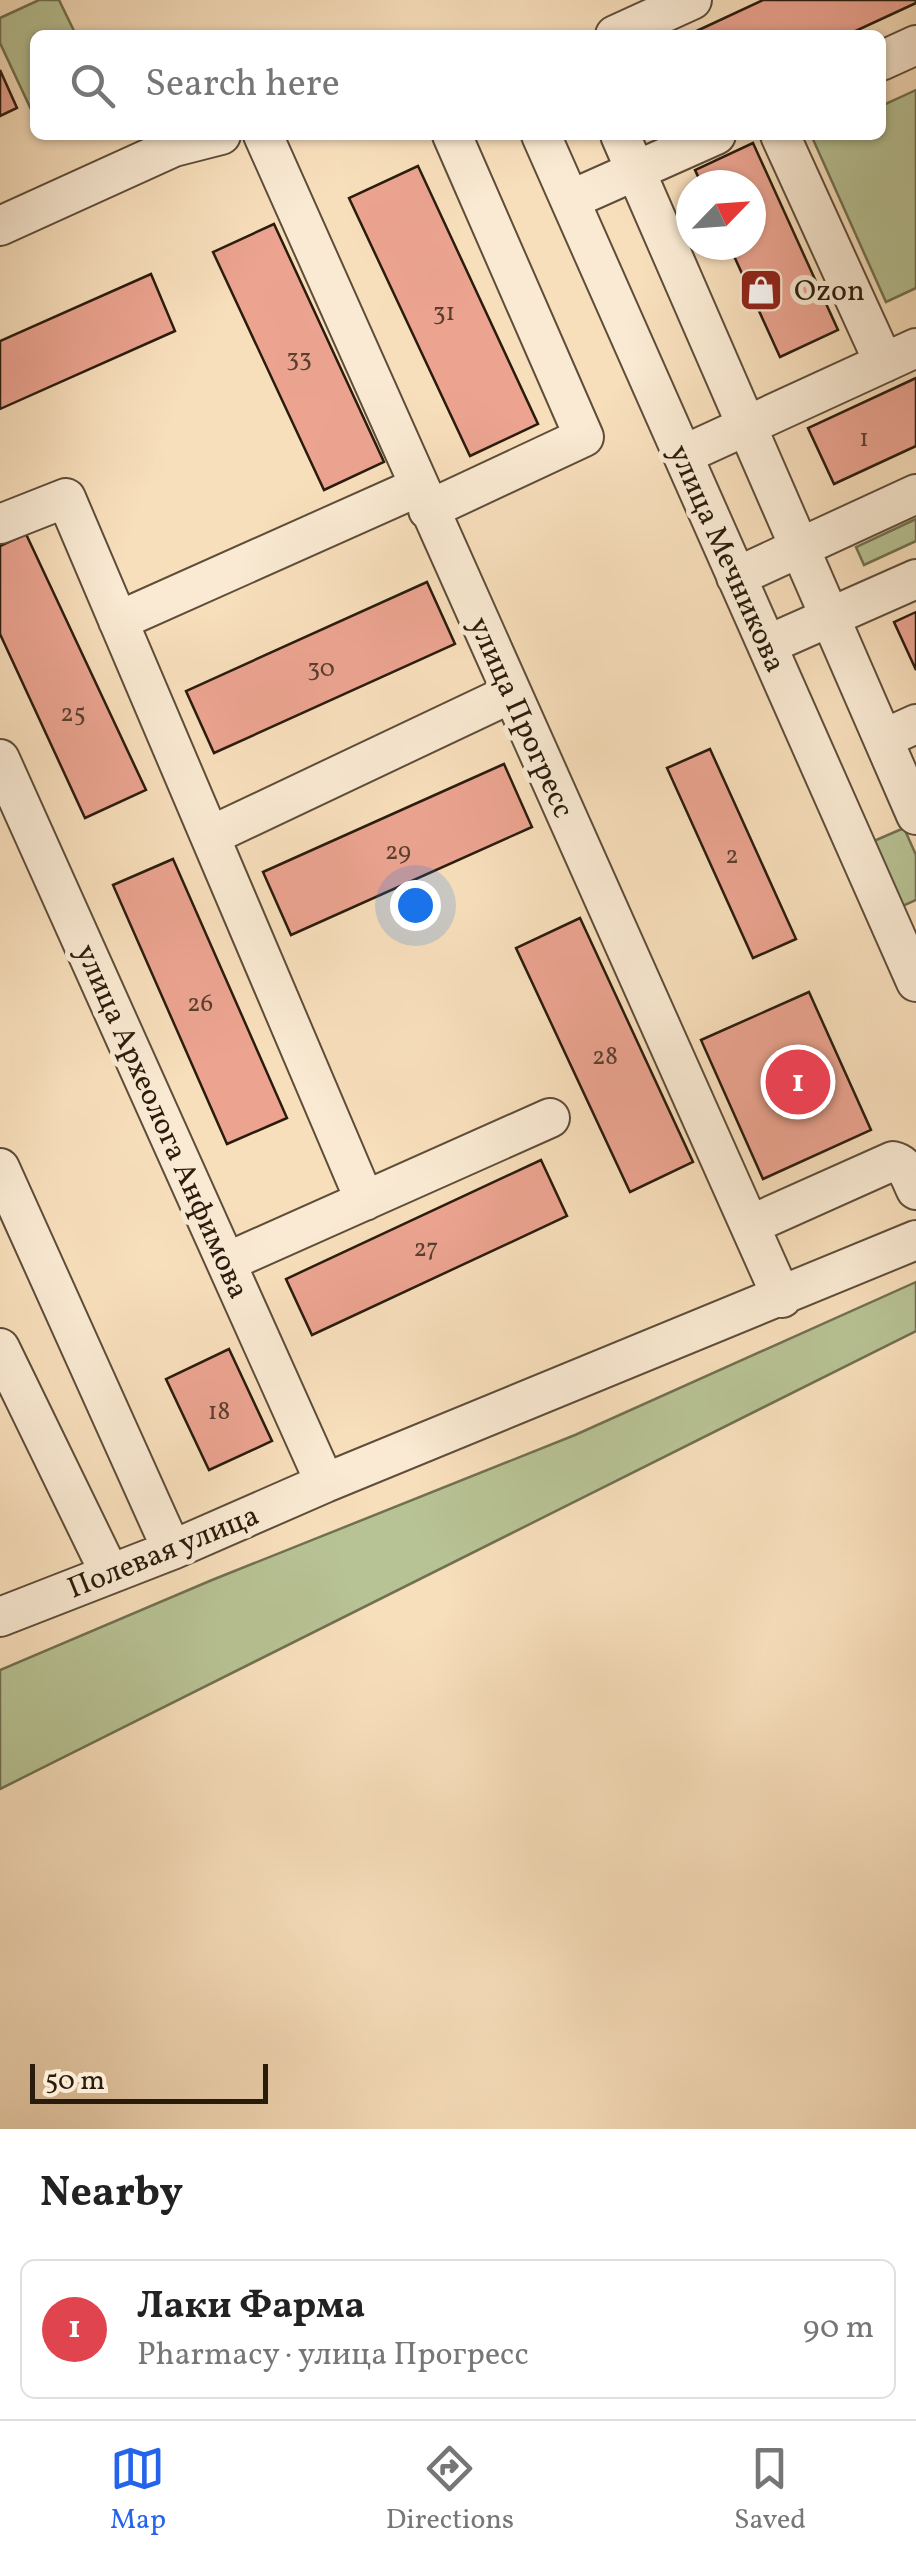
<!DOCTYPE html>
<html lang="en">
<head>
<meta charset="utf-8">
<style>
  body { margin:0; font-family:Vollkorn,serif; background:#f2f2f2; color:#222 }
  .compass { position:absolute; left:676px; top:170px; width:90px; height:90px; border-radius:50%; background:#fff; box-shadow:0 2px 8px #0004; rotate:65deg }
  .scale { position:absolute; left:30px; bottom:25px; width:238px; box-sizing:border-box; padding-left:10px; border:5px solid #2a1c0d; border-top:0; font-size:28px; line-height:35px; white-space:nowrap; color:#2a1c0d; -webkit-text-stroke:8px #faead3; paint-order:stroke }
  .you { position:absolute; left:415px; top:905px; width:35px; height:35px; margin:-25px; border:8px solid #fff; border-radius:50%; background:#1a73e8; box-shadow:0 0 0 15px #1a73e833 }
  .badge { display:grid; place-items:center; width:65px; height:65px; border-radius:50%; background:#2563eb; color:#fff; font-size:32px; font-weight:700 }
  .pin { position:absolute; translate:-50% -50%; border:5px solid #fff; box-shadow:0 2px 10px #0006 }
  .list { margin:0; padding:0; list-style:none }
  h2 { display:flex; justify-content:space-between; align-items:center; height:130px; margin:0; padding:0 40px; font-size:42px }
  h2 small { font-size:32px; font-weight:400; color:#767676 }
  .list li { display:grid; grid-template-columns:65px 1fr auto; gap:30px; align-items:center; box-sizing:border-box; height:140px; margin:0 20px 20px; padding:0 20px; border:2px solid #e0e0e0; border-radius:15px }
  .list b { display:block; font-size:38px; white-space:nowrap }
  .list p { margin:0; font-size:32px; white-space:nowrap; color:#767676 }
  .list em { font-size:32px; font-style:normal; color:#767676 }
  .icon { flex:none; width:55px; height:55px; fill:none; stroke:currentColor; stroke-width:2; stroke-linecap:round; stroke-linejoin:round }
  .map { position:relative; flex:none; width:916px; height:2129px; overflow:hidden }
  .search { position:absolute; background:#fff; box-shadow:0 2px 8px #0004; left:30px; right:30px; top:30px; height:110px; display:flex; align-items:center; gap:25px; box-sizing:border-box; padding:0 35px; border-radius:15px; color:#767676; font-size:38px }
  .sheet { height:290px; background:#fff }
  nav { display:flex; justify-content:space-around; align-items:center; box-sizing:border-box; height:140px; border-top:2px solid #e0e0e0; background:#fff; font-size:28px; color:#767676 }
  nav a { display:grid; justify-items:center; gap:5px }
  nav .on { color:#2563eb }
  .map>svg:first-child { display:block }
  .green { fill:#b8c395; stroke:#717051; stroke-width:2.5 }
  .building { fill:#eca491; stroke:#2a1c0d; stroke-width:2.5 }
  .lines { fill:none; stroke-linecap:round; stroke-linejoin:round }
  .minor-casing { stroke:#5e4d39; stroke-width:42 }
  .minor { stroke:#faead3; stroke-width:38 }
  .labels { text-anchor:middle; stroke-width:10; stroke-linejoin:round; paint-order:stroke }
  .number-label { font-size:25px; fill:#5a3e2e }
  .poi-label { font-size:30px; fill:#2a1c0d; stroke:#faead3; text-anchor:start }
  .street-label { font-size:30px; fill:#2a1c0d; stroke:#faead3 }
</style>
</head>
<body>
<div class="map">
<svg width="916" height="2129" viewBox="0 0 916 2129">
  <rect width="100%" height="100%" fill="#f8dfbc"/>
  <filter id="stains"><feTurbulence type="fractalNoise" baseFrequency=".002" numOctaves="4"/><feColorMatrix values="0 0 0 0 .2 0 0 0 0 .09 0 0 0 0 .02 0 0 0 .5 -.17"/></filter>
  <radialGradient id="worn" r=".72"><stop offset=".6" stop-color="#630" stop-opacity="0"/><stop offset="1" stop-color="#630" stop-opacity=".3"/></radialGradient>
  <path class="green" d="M39,0H59L76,35H35V118L0,43V18Z
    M916,90V288L886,302L812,137L881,135V106Z
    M916,519V541L864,565L856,547Z
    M904,828L916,855V900L896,909L867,844Z
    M916,1282V1331L0,1789V1670L212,1580L575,1435Z"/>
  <path class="building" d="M763,0H916V3L847,35H688Z
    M0,70L17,108L0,116Z
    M753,143L838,330L780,357L729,245H751V185H702L695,170Z
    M418,166L538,424L470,456L349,198Z
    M274,224L384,462L324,490L213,252Z
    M151,274L175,331L0,409V341Z
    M916,378V446L834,484L808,428Z
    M26,534L146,790L85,818L0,634V546Z
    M427,582L455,644L214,753L186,691Z
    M916,612V670L894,622Z
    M710,749L796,939L753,958L667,768Z
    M504,764L532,827L291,935L263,872Z
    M173,859L287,1118L227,1144L113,885Z
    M580,918L693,1162L630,1192L516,948Z
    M809,992L871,1130L763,1179L701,1040Z
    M541,1160L567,1216L312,1335L286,1279Z
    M229,1349L272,1441L209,1470L166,1379Z"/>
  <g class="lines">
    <g class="minor-casing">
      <path id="minor" d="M615,35L692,0
        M881,61L916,45
        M263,135L782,1298
        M541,135L916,982
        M620,135L916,815
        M780,135L884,363
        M570,200L716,135
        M0,226L174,147L221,135
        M683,455L916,348
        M428,510L584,437L452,135
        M0,524L66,498L365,1201
        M736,577L916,494
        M118,621L418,487
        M767,645L916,579
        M883,739L916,724
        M0,759L325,1483
        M210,836L512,693
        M0,1168L172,1550
        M750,1225L893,1161C907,1164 910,1178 916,1190
        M227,1262L550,1118
        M0,1348L110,1574
        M0,1617L172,1550L325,1483L916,1240"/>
    </g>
    <use href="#minor" class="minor"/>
  </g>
  <defs>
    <g id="shop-square" transform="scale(2.25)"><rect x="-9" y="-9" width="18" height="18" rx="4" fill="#8f2418" stroke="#faead3"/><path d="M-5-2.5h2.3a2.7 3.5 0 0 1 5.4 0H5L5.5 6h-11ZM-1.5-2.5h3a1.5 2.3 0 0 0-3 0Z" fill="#fff"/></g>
  </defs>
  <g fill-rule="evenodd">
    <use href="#shop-square" x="761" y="290"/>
  </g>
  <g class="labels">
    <g class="number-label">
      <text x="444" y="320">31</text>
      <text x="299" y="366">33</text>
      <text x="864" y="446">1</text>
      <text x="321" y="676">30</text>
      <text x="73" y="721">25</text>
      <text x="398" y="859">29</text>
      <text x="732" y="863">2</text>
      <text x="200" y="1011">26</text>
      <text x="605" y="1064">28</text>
      <text x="426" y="1256">27</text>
      <text x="219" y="1419">18</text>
    </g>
    <g class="poi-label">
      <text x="794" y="300">Ozon</text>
    </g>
    <g class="street-label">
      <text transform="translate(728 558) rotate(66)" y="10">улица Мечникова</text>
      <text transform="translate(522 717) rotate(66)" y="10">улица Прогресс</text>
      <text transform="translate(163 1121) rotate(66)" y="10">улица Археолога Анфимова</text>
      <text transform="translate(163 1551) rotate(-22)" y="10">Полевая улица</text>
    </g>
  </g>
  <rect width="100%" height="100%" filter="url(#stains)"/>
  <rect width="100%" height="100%" fill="url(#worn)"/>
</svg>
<svg class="compass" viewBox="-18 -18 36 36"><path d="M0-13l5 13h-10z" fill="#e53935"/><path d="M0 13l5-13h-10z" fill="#767676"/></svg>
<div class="scale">50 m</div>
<div class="you"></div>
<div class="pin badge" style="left:798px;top:1082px;background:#e0444e">1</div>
<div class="search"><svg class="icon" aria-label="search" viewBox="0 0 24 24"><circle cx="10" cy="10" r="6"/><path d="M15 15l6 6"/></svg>Search here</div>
</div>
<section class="sheet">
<h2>Nearby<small></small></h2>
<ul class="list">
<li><span class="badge" style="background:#e0444e">1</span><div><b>Лаки Фарма</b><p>Pharmacy · улица Прогресс</p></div><em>90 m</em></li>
</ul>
</section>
<nav>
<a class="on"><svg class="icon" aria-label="map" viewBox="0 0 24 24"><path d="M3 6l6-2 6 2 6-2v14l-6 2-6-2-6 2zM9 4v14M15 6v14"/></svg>Map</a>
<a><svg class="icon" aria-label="directions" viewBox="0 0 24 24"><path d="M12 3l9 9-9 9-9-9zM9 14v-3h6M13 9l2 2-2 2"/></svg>Directions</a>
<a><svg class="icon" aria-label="saved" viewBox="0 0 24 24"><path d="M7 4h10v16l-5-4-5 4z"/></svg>Saved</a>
</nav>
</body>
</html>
